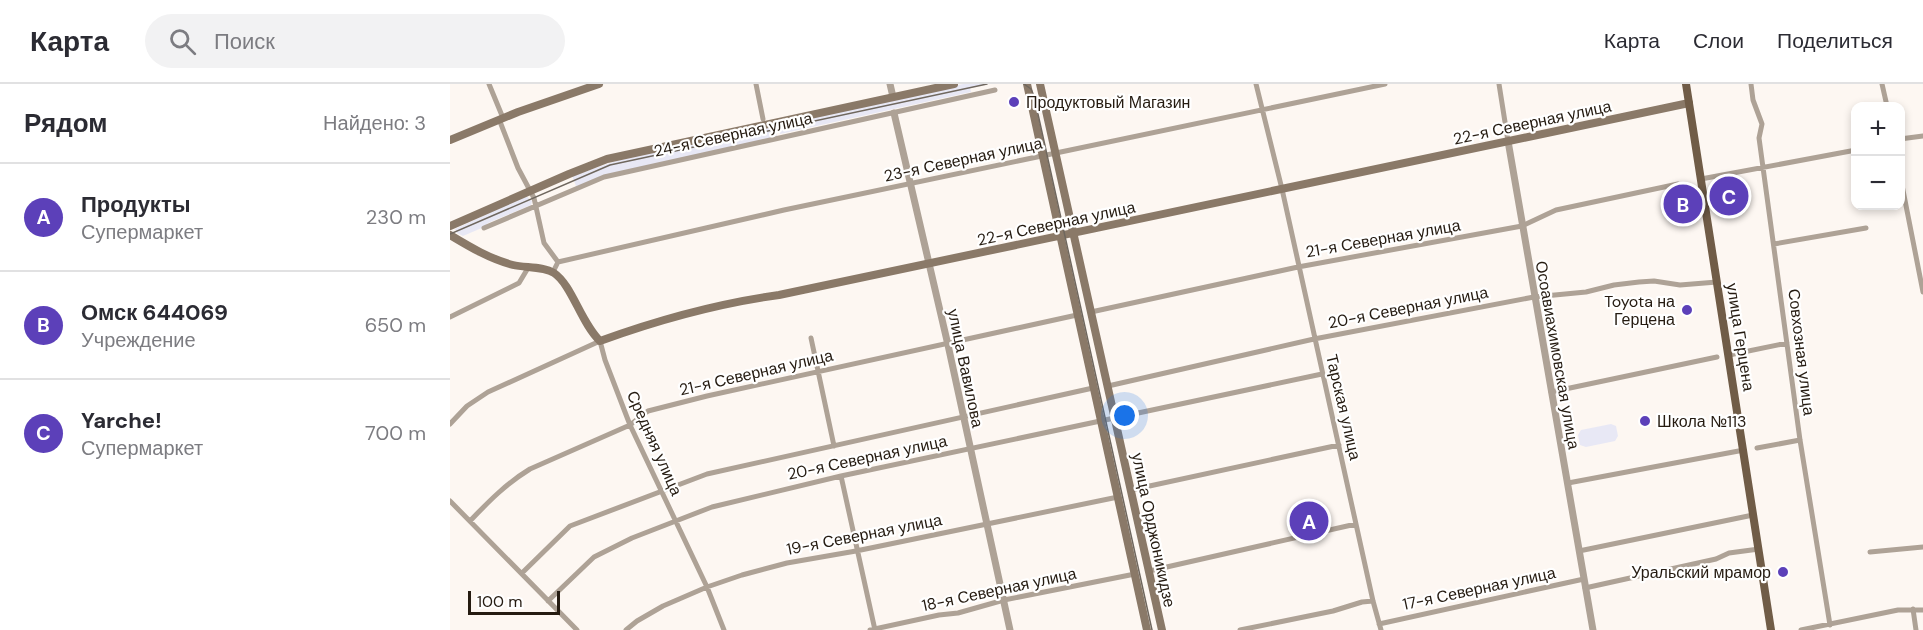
<!DOCTYPE html>
<html lang="ru">
<head>
<meta charset="utf-8">
<style>
  body { margin:0; font-family:"DM Sans",sans-serif; background:#f2f2f3; color:#2b2b33 }
  .controls { position:absolute; right:18px; top:18px; display:grid; overflow:hidden; border-radius:12px; box-shadow:0 3px 9px #0003 }
  .controls button { width:54px; height:54px; display:grid; place-items:center; padding:0; border:0; border-bottom:2px solid #e1e1e2; background:#fff; color:#2b2b33; font:30px sans-serif }
  .scale { position:absolute; left:18px; bottom:15px; width:92px; box-sizing:border-box; padding-left:6px; border:3px solid #251b11; border-top:0; font-size:16px; line-height:21px; white-space:nowrap; color:#251b11; -webkit-text-stroke:4px #fff; paint-order:stroke }
  .you { position:absolute; left:675px; top:332px; width:21px; height:21px; margin:-15px; border:4px solid #fff; border-radius:50%; background:#1a73e8; box-shadow:0 0 0 9px #1a73e833 }
  .badge { display:grid; place-items:center; width:39px; height:39px; border-radius:50%; background:#5c40b9; color:#fff; font-size:20px; font-weight:700 }
  .pin { position:absolute; translate:-50% -50%; border:3px solid #fff; box-shadow:0 2px 6px #0006 }
  .list { margin:0; padding:0; list-style:none }
  h2 { display:flex; justify-content:space-between; align-items:center; height:78px; margin:0; padding:0 24px; font-size:26px }
  h2 small { font-size:20px; font-weight:400; color:#7c7c81 }
  .list li { display:grid; grid-template-columns:39px 1fr auto; gap:18px; align-items:center; box-sizing:border-box; height:108px; padding:0 24px; border-top:2px solid #e1e1e2 }
  .list b { display:block; font-size:22px; white-space:nowrap }
  .list p { margin:0; font-size:20px; white-space:nowrap; color:#7c7c81 }
  .list em { font-size:20px; font-style:normal; color:#7c7c81 }
  .icon { flex:none; width:33px; height:33px; fill:none; stroke:currentColor; stroke-width:2; stroke-linecap:round; stroke-linejoin:round }
  .map { position:relative; flex:none; width:1473px; height:546px; overflow:hidden }
  header { display:flex; align-items:center; gap:36px; box-sizing:border-box; height:84px; padding:0 30px; background:#fff; border-bottom:2px solid #e1e1e2 }
  header strong { font-size:28px }
  nav { display:flex; gap:33px; margin-inline-start:auto; font-size:21px }
  .search { width:420px; height:54px; background:#f2f2f3; display:flex; align-items:center; gap:15px; box-sizing:border-box; padding:0 21px; border-radius:33px; color:#7c7c81; font-size:22px }
  main { display:flex }
  aside { flex:1; background:#fff }
  .map>svg:first-child { display:block }
  .green { fill:#e8e8f5 }
  .lines { fill:none; stroke-linecap:round; stroke-linejoin:round }
  .minor { stroke:#aea296; stroke-width:5 }
  .tertiary { stroke:#aea296; stroke-width:7 }
  .secondary { stroke:#8a7968; stroke-width:8 }
  .primary { stroke:#705c47; stroke-width:8 }
  .tram { stroke:#6f675e; stroke-width:1.5 }
  .poi-dot { fill:#5c40b9; stroke:#fff; stroke-width:2 }
  .labels { text-anchor:middle; stroke-width:4.5; stroke-linejoin:round; paint-order:stroke }
  .poi-label { font-size:16px; fill:#251b11; stroke:#fff; text-anchor:start }
  .street-label { font-size:16px; fill:#251b11; stroke:#fff }
</style>
</head>
<body>
<header>
<strong>Карта</strong>
<div class="search"><svg class="icon" aria-label="search" viewBox="0 0 24 24"><circle cx="10" cy="10" r="6"/><path d="M15 15l6 6"/></svg>Поиск</div>
<nav><a>Карта</a><a>Слои</a><a>Поделиться</a></nav>
</header>
<main>
<aside>
<h2>Рядом<small>Найдено: 3</small></h2>
<ul class="list">
<li><span class="badge">A</span><div><b>Продукты</b><p>Супермаркет</p></div><em>230 m</em></li>
<li><span class="badge">B</span><div><b>Омск 644069</b><p>Учреждение</p></div><em>650 m</em></li>
<li><span class="badge">C</span><div><b>Yarche!</b><p>Супермаркет</p></div><em>700 m</em></li>
</ul>
</aside>
<div class="map">
<svg width="1473" height="546" viewBox="0 0 1473 546">
  <rect width="100%" height="100%" fill="#fdf7f2"/>
  <path class="green" d="M513,0H538L520,4L521,8L330,50L328,39Z
    M325,42L327,52L126,102L122,92L166,77Z
    M76,112L82,117L81,121L38,139L34,143L13,152L7,149L5,145Z
    M1161,340L1166,342L1168,352L1165,357L1136,363L1130,361L1128,351L1131,346Z"/>
  <g class="lines">
    <path class="minor" d="M39,0L53,34
      M306,0L313,35
      M806,0L832,105L923,517L931,546
      M1049,0L1058,57
      M1301,0L1303,16L1312,40L1309,54L1350,356L1380,541
      M1432,0L1437,22
      M49,35L68,84L84,114L94,159L108,178
      M1450,55L1473,52
      M1450,91L1473,208
      M1251,95L1406,66
      M34,144L154,93L545,6
      M1324,160L1416,144
      M103,188L108,178L334,126L935,0
      M641,228L848,183L1072,142L1106,126L1228,100
      M0,233L69,199L78,184
      M361,254L384,362
      M1279,271L1337,259
      M658,302L864,255L1084,213L1136,208L1164,201L1189,198L1204,197L1230,201L1267,198
      M1101,308L1267,273
      M0,340L17,322L38,308L150,257L155,276L180,341L257,503L274,546
      M1307,364L1350,356
      M391,392L425,546
      M1118,399L1294,366
      M681,406L889,361
      M0,417L127,546
      M20,437C39,417 57,399 80,385L180,341L198,327L257,312L627,231
      M1129,467L1303,431
      M1420,468L1473,463
      M699,487L906,440
      M72,489L120,442L257,390L643,304
      M1135,504L1266,475L1279,469L1309,465
      M98,517L144,473L182,454L262,423L391,392L872,290
      M1463,525L1466,546
      M929,540L1134,495
      M176,546L187,537L213,522L257,503L292,491L337,479L406,467L668,413
      M420,546L489,531L508,529L554,516L685,490
      M790,546L883,527L912,518L923,517
      M1351,546L1448,526H1473"/>
    <path class="tertiary" d="M440,0L443,13
      M444,29L498,261L560,546
      M1058,57L1143,546"/>
    <path class="secondary" d="M577,0L697,546
      M590,0L712,546
      M0,56L68,28L149,0
      M0,142L119,90L157,75L504,0
      M0,151C20,163 40,175 63,181C75,184 93,182 104,189C122,201 131,239 150,257C205,237 271,219 329,211L1239,19"/>
    <path class="primary" d="M1236,0L1321,546"/>
    <path class="tram" d="M574,0L581,5L584,12L702,546
      M0,150L160,81L537,0"/>
  </g>
  <g class="poi-dot">
    <circle cx="564" cy="18" r="6"/>
    <circle cx="1237" cy="226" r="6"/>
    <circle cx="1195" cy="337" r="6"/>
    <circle cx="1333" cy="488" r="6"/>
  </g>
  <g class="labels">
    <g class="poi-label">
      <text x="576" y="24">Продуктовый Магазин</text>
      <text x="1225" y="223" text-anchor="end">Toyota на<tspan x="1225" dy="18">Герцена</tspan></text>
      <text x="1207" y="343">Школа №113</text>
      <text x="1321" y="494" text-anchor="end">Уральский мрамор</text>
    </g>
    <g class="street-label">
      <text transform="translate(1082 38) rotate(-12)" y="6">22-я Северная улица</text>
      <text transform="translate(283 50) rotate(-12)" y="6">24-я Северная улица</text>
      <text transform="translate(513 75) rotate(-12)" y="6">23-я Северная улица</text>
      <text transform="translate(606 139) rotate(-12)" y="6">22-я Северная улица</text>
      <text transform="translate(933 154) rotate(-10)" y="6">21-я Северная улица</text>
      <text transform="translate(958 223) rotate(-11)" y="6">20-я Северная улица</text>
      <text transform="translate(1291 253) rotate(81)" y="6">улица Герцена</text>
      <text transform="translate(1352 268) rotate(83)" y="6">Совхозная улица</text>
      <text transform="translate(1108 271) rotate(80)" y="6">Осоавиахимовская улица</text>
      <text transform="translate(516 284) rotate(78)" y="6">улица Вавилова</text>
      <text transform="translate(306 288) rotate(-13)" y="6">21-я Северная улица</text>
      <text transform="translate(894 323) rotate(77)" y="6">Тарская улица</text>
      <text transform="translate(205 359) rotate(66)" y="6">Средняя улица</text>
      <text transform="translate(417 373) rotate(-12)" y="6">20-я Северная улица</text>
      <text transform="translate(704 446) rotate(78)" y="6">улица Орджоникидзе</text>
      <text transform="translate(414 450) rotate(-11)" y="6">19-я Северная улица</text>
      <text transform="translate(1029 504) rotate(-12)" y="6">17-я Северная улица</text>
      <text transform="translate(549 505) rotate(-12)" y="6">18-я Северная улица</text>
    </g>
  </g>
</svg>
<div class="controls">
<button>+</button>
<button>−</button>
</div>
<div class="scale">100 m</div>
<div class="you"></div>
<div class="pin badge" style="left:859px;top:437px">A</div>
<div class="pin badge" style="left:1233px;top:120px">B</div>
<div class="pin badge" style="left:1279px;top:112px">C</div>
</div>
</main>
</body>
</html>
